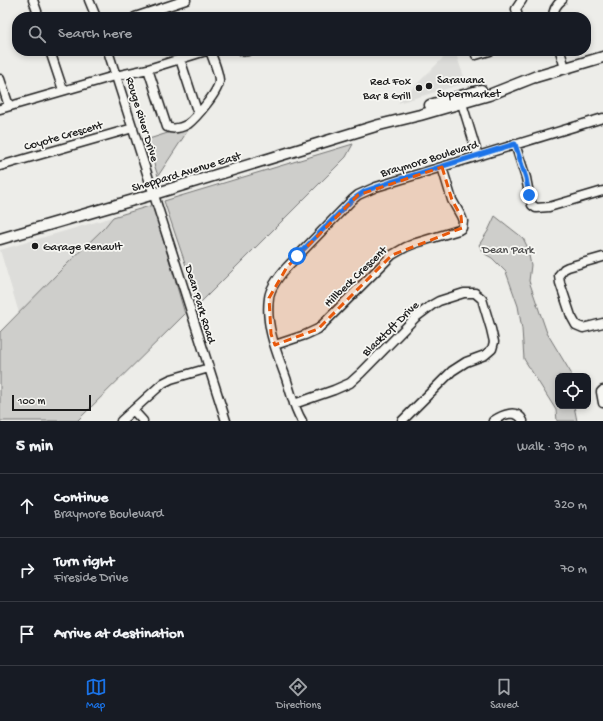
<!DOCTYPE html>
<html lang="en">
<head>
<meta charset="utf-8">
<style>
  body { margin:0; font-family:"Gochi Hand",sans-serif; background:#20242c; color:#f1f3f6 }
  .controls { position:absolute; right:12px; bottom:12px; display:grid; overflow:hidden; border-radius:8px; box-shadow:0 2px 6px #0003 }
  .controls button { width:36px; height:36px; display:grid; place-items:center; padding:0; border:0; border-bottom:1px solid #363941; background:#171b24; color:#f1f3f6; font:20px sans-serif }
  .scale { position:absolute; left:12px; bottom:10px; width:79px; box-sizing:border-box; padding-left:4px; border:2px solid #1c1c1c; border-top:0; font-size:11px; line-height:14px; white-space:nowrap; color:#1c1c1c; -webkit-text-stroke:3px #f6f6f2; paint-order:stroke }
  .stop { position:absolute; width:12px; height:12px; margin:-9px; border:3px solid #1a73e8; border-radius:50%; background:#fff }
  .stop.end { background:#1a73e8; border-color:#fff; box-shadow:0 1px 4px #0008 }
  .list { margin:0; padding:0; list-style:none }
  h2 { display:flex; justify-content:space-between; align-items:center; height:52px; margin:0; padding:0 16px; font-size:17px }
  h2 small { font-size:13px; font-weight:400; color:#9ea1a6 }
  .list li { display:grid; grid-template-columns:26px 1fr auto; gap:12px; align-items:center; box-sizing:border-box; height:64px; padding:0 16px; border-top:1px solid #363941 }
  .list b { display:block; font-size:15px; white-space:nowrap }
  .list p { margin:0; font-size:13px; white-space:nowrap; color:#9ea1a6 }
  .list em { font-size:13px; font-style:normal; color:#9ea1a6 }
  .icon { flex:none; width:22px; height:22px; fill:none; stroke:currentColor; stroke-width:2; stroke-linecap:round; stroke-linejoin:round }
  .map { position:relative; flex:none; width:603px; height:421px; overflow:hidden }
  .search { position:absolute; background:#171b24; box-shadow:0 2px 6px #0003; left:12px; right:12px; top:12px; height:44px; display:flex; align-items:center; gap:10px; box-sizing:border-box; padding:0 14px; border-radius:16px; color:#9ea1a6; font-size:15px }
  .sheet { height:244px; background:#171b24 }
  nav { display:flex; justify-content:space-around; align-items:center; box-sizing:border-box; height:56px; border-top:1px solid #363941; background:#171b24; font-size:11px; color:#9ea1a6 }
  nav a { display:grid; justify-items:center; gap:2px }
  nav .on { color:#1a73e8 }
  .map>svg:first-child { display:block }
  .built { fill:#ddddda }
  .green { fill:#cececb; stroke:#757574 }
  .lines { fill:none; stroke-linecap:round; stroke-linejoin:round }
  .minor-casing { stroke:#1c1c1c; stroke-width:11 }
  .major-casing { stroke:#1c1c1c; stroke-width:13 }
  .minor { stroke:#f6f6f2; stroke-width:8 }
  .major { stroke:#f6f6f2; stroke-width:10 }
  .route { stroke:#1a73e8; stroke-width:5 }
  .marked { fill:#e8590c; fill-opacity:0.2; stroke:#e8590c; stroke-width:3; stroke-dasharray:8 5; stroke-linejoin:round }
  .poi-dot { fill:#1c1c1c; stroke:#f6f6f2; stroke-width:1.5 }
  .labels { text-anchor:middle; stroke-width:3.5; stroke-linejoin:round; paint-order:stroke }
  .poi-label { font-size:12px; fill:#1c1c1c; stroke:#f6f6f2; text-anchor:start }
  .street-label { font-size:12px; fill:#1c1c1c; stroke:#f6f6f2 }
  .park-label { font-size:12px; fill:#515151; stroke:#f6f6f2 }
</style>
</head>
<body>
<div class="map">
<svg width="603" height="421" viewBox="0 0 603 421">
  <rect width="100%" height="100%" fill="#edede9"/>
  <filter id="ink" filterUnits="userSpaceOnUse"><feTurbulence type="fractalNoise" baseFrequency=".025" numOctaves="2"/><feDisplacementMap in="SourceGraphic" scale="8" xChannelSelector="R" yChannelSelector="G"/><feConvolveMatrix kernelMatrix="1 2 1 2 8 2 1 2 1" color-interpolation-filters="sRGB"/></filter>
  <g filter="url(#ink)">
    <path class="built" d="M450,51H455L466,83L398,103Z
      M113,217L104,228L19,313L0,250Z"/>
    <path class="green" d="M194,121L158,176L146,140L183,128Z
      M353,144L346,157L199,304L164,201Z
      M153,205L185,314L77,421H0V332L64,267L104,228L113,217Z
      M495,216L523,238L527,246L531,265L529,281L547,333L571,373V376H558V406H574L577,421H557L556,410L524,359L522,329L518,306L506,272L492,258L485,254L479,245L488,231Z"/>
    <g class="lines">
      <g class="minor-casing">
        <path id="minor" d="M33,0L39,17
          M89,0L96,17
          M135,17L186,0
          M518,17L516,9L522,0
          M553,17C553,10 557,4 562,0
          M50,51L63,90
          M108,51L226,421
          M243,51H247
          M475,51L476,55L490,51
          M560,51L565,68
          M180,59L198,114
          M148,69L167,127C174,130 181,128 188,124C196,118 219,91 219,81C219,73 213,59 210,51
          M0,79L9,106
          M460,97L478,156
          M0,109L111,77L148,69L206,51
          M515,144L526,178L530,199L532,205L536,208L549,207L603,191
          M0,166L133,128
          M603,257L568,267L564,269L559,275L560,283L571,316L576,325L583,328L603,323
          M275,345L305,335L318,329L392,255L406,247L416,243L459,230L462,228L463,221L461,216L452,200L442,167
          M603,390L601,392L603,403
          M294,404L334,390L350,383L361,373L416,317L432,305L439,301L464,293H475L482,299L491,329L494,342L492,349L485,355L466,362L452,371L402,421
          M133,410L143,421
          M121,421L163,383L171,379L209,368
          M302,421C294,408 291,393 286,378C277,353 265,326 269,298C270,287 280,275 287,267L352,200L358,195L376,187L603,118
          M493,421C502,415 517,408 523,421"/>
      </g>
      <g class="major-casing">
        <path id="major" d="M532,78L603,57
          M430,105L481,90
          M0,239L154,194L379,125L420,115L489,95L537,76"/>
      </g>
      <use href="#minor" class="minor"/>
      <use href="#major" class="major"/>
    </g>
  </g>
  <g class="lines" filter="url(#ink)">
    <path class="route" d="M297,256L352,200L365,191L391,182L515,144L526,178L529,195"/>
  </g>
  <path class="marked" d="M442,167L452,200L461,216L462,228L392,255L318,329L275,345L271,334L269,298L287,267L358,195Z"/>
  <g class="poi-dot">
    <circle cx="429" cy="86" r="4"/>
    <circle cx="419" cy="88" r="4"/>
    <circle cx="35" cy="246" r="4"/>
  </g>
  <g class="labels">
    <g class="poi-label">
      <text x="437" y="83">Saravana<tspan x="437" dy="14">Supermarket</tspan></text>
      <text x="411" y="85" text-anchor="end">Red Fox<tspan x="411" dy="14">Bar &amp; Grill</tspan></text>
      <text x="43" y="250">Garage Renault</text>
    </g>
    <g class="street-label">
      <text transform="translate(143 119) rotate(73)" y="4">Rouge River Drive</text>
      <text transform="translate(63 135) rotate(-16)" y="4">Coyote Crescent</text>
      <text transform="translate(429 158) rotate(-17)" y="4">Braymore Boulevard</text>
      <text transform="translate(186 171) rotate(-17)" y="4">Sheppard Avenue East</text>
      <text transform="translate(355 276) rotate(-44)" y="4">Hillbeck Crescent</text>
      <text transform="translate(201 304) rotate(73)" y="4">Dean Park Road</text>
      <text transform="translate(390 328) rotate(-44)" y="4">Blacktoft Drive</text>
    </g>
    <g class="park-label">
      <text x="508" y="253">Dean Park</text>
    </g>
  </g>
</svg>
<div class="controls">
<button><svg class="icon" aria-label="locate" viewBox="0 0 24 24"><circle cx="12" cy="12" r="6"/><path d="M12 2v4M12 18v4M2 12h4M18 12h4"/></svg></button>
</div>
<div class="scale">100 m</div>
<div class="stop" style="left:297px;top:256px"></div>
<div class="stop end" style="left:529px;top:195px"></div>
<div class="search"><svg class="icon" aria-label="search" viewBox="0 0 24 24"><circle cx="10" cy="10" r="6"/><path d="M15 15l6 6"/></svg>Search here</div>
</div>
<section class="sheet">
<h2>5 min<small>Walk · 390 m</small></h2>
<ul class="list">
<li><svg class="icon" aria-label="ahead" viewBox="0 0 24 24"><path d="M12 20V5M6 11l6-6 6 6"/></svg><div><b>Continue</b><p>Braymore Boulevard</p></div><em>320 m</em></li>
<li><svg class="icon" aria-label="right" viewBox="0 0 24 24"><path d="M7 20v-9h11M14 6l5 5-5 5"/></svg><div><b>Turn right</b><p>Fireside Drive</p></div><em>70 m</em></li>
<li><svg class="icon" aria-label="arrive" viewBox="0 0 24 24"><path d="M6 21V4h12l-3 4 3 4H6"/></svg><div><b>Arrive at destination</b></div></li>
</ul>
</section>
<nav>
<a class="on"><svg class="icon" aria-label="map" viewBox="0 0 24 24"><path d="M3 6l6-2 6 2 6-2v14l-6 2-6-2-6 2zM9 4v14M15 6v14"/></svg>Map</a>
<a><svg class="icon" aria-label="directions" viewBox="0 0 24 24"><path d="M12 3l9 9-9 9-9-9zM9 14v-3h6M13 9l2 2-2 2"/></svg>Directions</a>
<a><svg class="icon" aria-label="saved" viewBox="0 0 24 24"><path d="M7 4h10v16l-5-4-5 4z"/></svg>Saved</a>
</nav>
</body>
</html>
